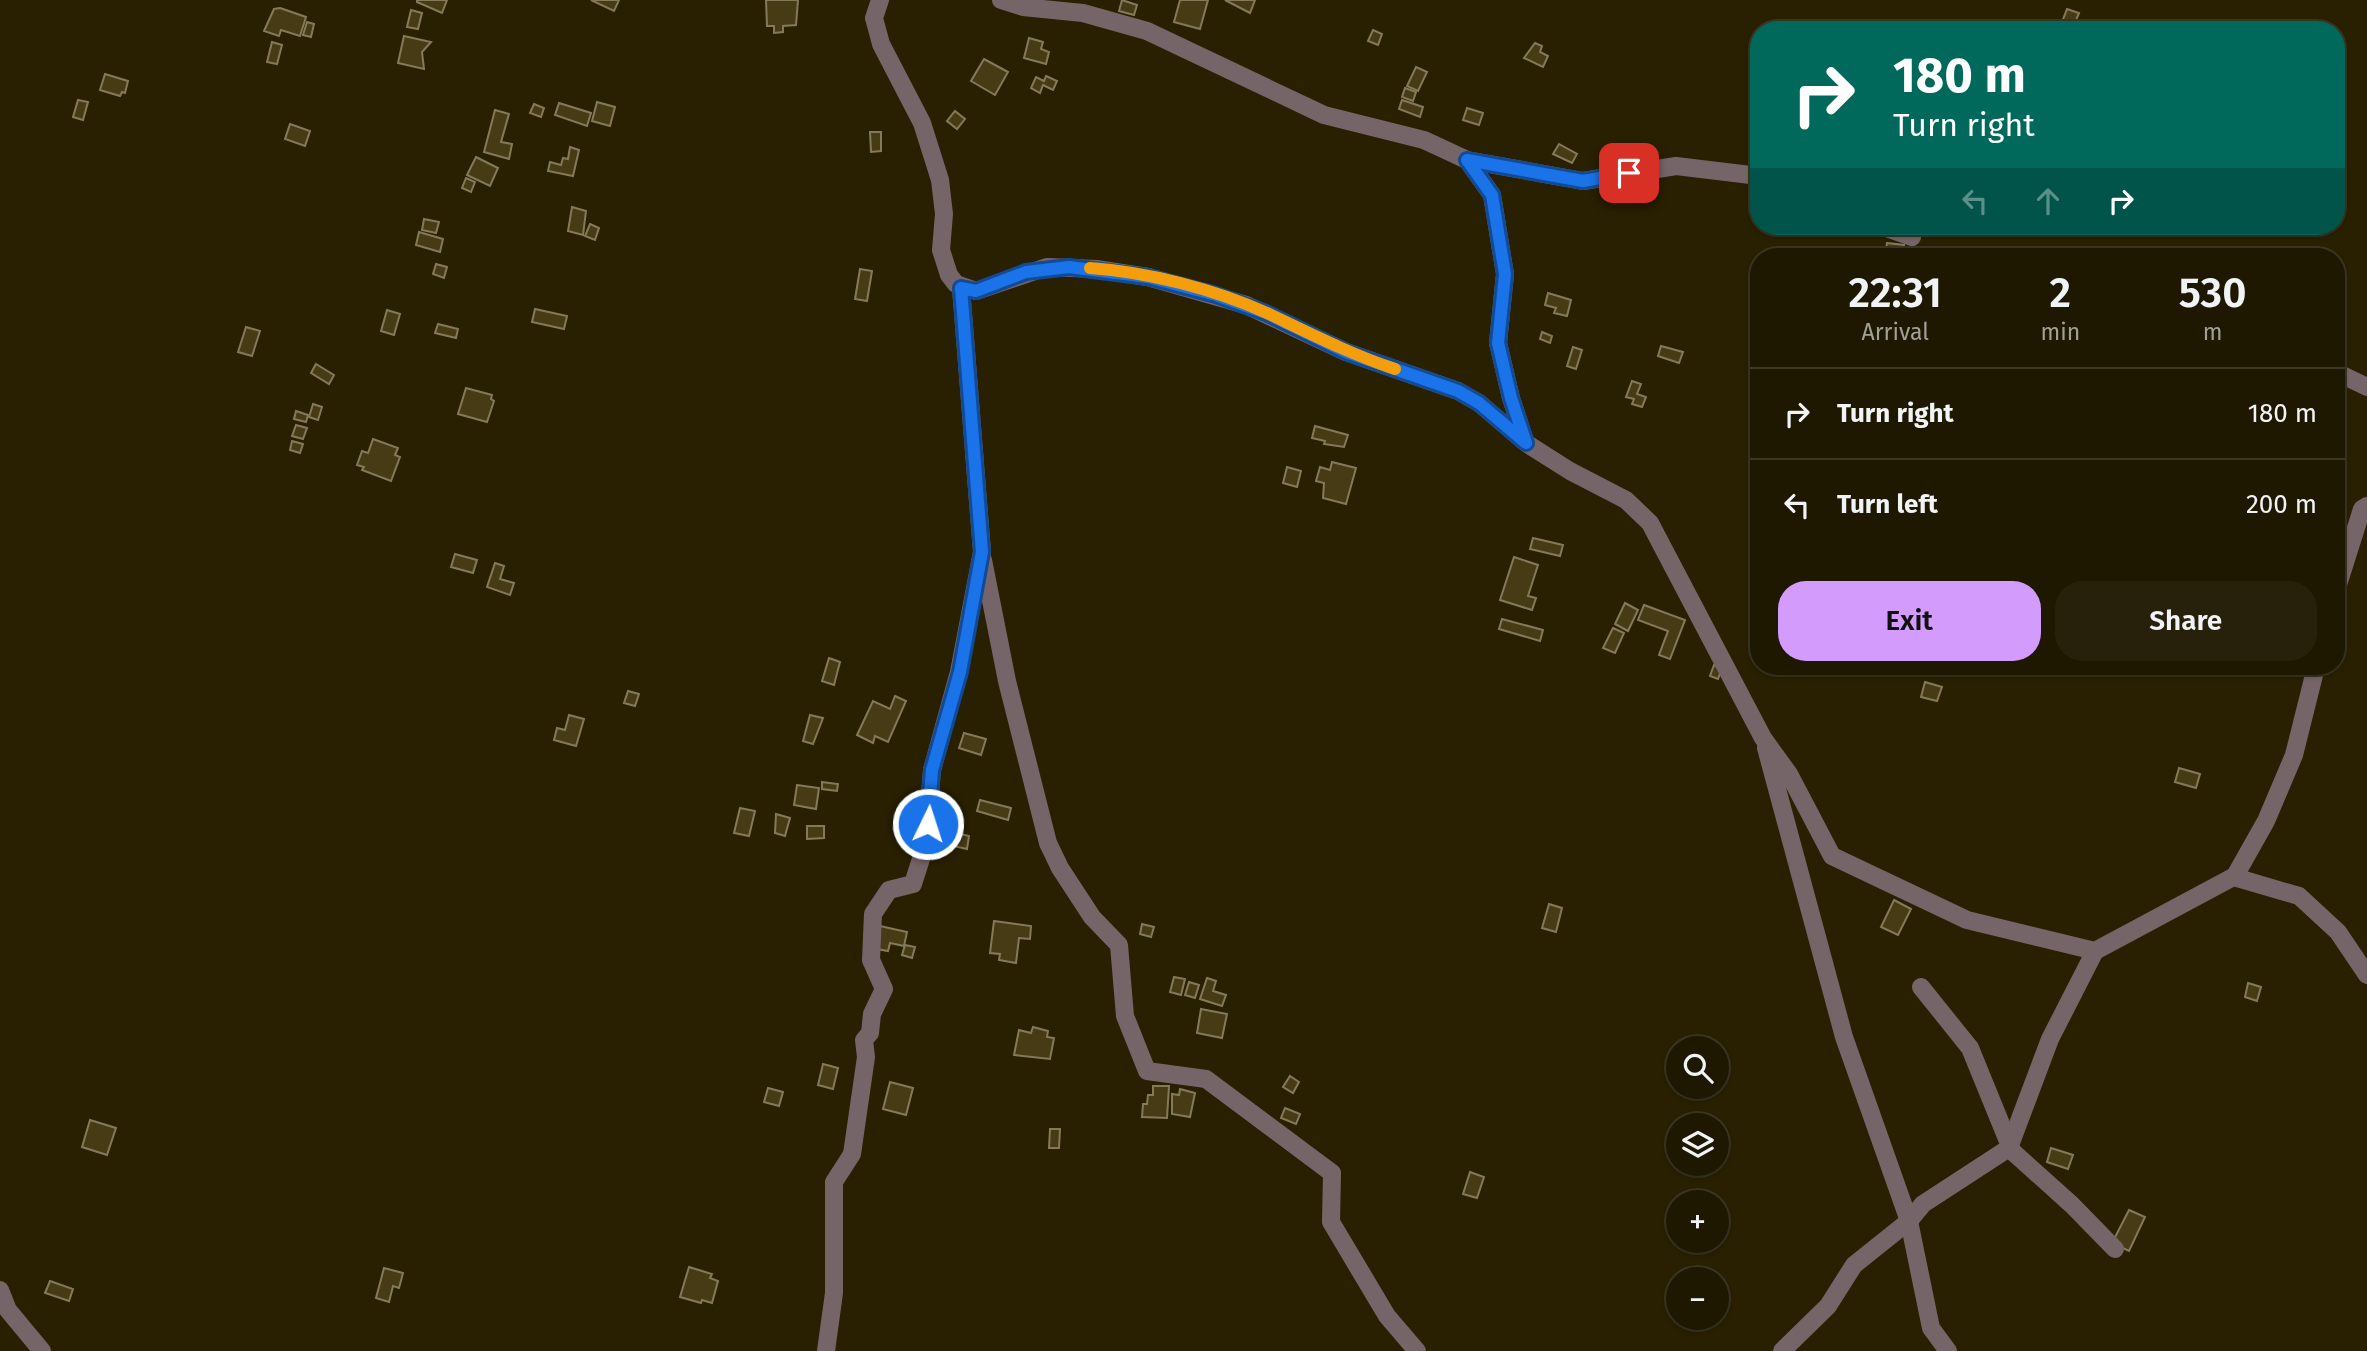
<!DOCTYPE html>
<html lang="en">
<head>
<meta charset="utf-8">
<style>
  :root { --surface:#1f1801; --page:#27210b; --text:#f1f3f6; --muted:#a1a099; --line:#3c3723; --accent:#d39cfc }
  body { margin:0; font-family:"Fira Sans",sans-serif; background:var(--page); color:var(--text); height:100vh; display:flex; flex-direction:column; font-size:26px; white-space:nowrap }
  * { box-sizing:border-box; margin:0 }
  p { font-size:23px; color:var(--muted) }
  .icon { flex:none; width:38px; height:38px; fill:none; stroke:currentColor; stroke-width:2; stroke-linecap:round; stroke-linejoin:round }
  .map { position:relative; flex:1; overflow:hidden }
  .details { position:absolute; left:1750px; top:248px; width:595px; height:427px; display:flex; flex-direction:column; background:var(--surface); border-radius:28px; box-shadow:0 2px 5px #0004,0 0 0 2px var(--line) }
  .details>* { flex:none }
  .top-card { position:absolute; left:1750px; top:21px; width:595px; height:214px; border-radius:28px; box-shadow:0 2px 5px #0004,0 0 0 2px var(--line); background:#00695c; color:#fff; overflow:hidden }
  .tools { position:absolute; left:1666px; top:1036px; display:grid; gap:14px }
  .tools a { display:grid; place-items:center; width:63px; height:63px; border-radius:50%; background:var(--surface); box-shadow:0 2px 5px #0004,0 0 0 2px var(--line); font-size:35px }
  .pin { position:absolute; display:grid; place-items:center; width:60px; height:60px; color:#fff; margin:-30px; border-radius:14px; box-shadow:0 4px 10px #0006 }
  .me { position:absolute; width:77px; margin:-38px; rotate:4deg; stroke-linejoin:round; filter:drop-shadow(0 0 5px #0008) }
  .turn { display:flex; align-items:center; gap:24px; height:147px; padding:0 28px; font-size:32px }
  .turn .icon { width:91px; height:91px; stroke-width:2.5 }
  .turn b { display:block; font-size:49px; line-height:60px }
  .lanes { display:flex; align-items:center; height:66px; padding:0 28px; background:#0003; justify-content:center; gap:35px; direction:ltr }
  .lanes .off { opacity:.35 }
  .eta { display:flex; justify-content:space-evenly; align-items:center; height:119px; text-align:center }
  .eta b { font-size:42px; font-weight:600; line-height:49px }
  .button { display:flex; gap:14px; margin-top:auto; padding:14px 28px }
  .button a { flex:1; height:80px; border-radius:28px; background:var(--accent); color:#111; font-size:28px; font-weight:600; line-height:80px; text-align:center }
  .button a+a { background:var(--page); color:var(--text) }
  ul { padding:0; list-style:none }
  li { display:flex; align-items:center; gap:21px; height:91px; padding:0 28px; border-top:2px solid var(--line) }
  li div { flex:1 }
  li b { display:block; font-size:26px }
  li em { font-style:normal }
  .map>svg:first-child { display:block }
  .building { fill:#473b15; stroke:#847a59; stroke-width:2 }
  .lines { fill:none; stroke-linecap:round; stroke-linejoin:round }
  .minor { stroke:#766568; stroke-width:18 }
  .route-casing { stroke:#114b97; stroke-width:18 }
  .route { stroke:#1a73e8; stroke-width:12 }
  .slow { stroke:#f59e0b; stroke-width:12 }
</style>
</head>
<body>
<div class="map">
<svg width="2367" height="1351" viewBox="0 0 2367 1351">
  <rect width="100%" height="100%" fill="#292001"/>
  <g class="building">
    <polygon points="417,0 447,0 442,13 417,2"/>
    <polygon points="591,0 619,0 614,11"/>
    <polygon points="766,0 798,0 796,25 783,26 783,32 774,33 774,26 767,26"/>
    <polygon points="1122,0 1137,5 1134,15 1119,11"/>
    <polygon points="1180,0 1208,0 1200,29 1174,22"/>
    <polygon points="1225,0 1255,0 1250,13"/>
    <polygon points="280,8 306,17 300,36 281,30 279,36 264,31 274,9"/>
    <polygon points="2067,9 2079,13 2072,30 2059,30"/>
    <polygon points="411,10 422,13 418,29 407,27"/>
    <polygon points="307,22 314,24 311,37 303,35"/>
    <polygon points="1373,30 1382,34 1378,45 1368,41"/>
    <polygon points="404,36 431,42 422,52 424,69 398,63"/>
    <polygon points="1029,38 1043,42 1041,49 1049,52 1046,64 1024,58"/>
    <polygon points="272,42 282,45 277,64 267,62"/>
    <polygon points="1535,43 1542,46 1540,52 1548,56 1543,67 1524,58"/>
    <polygon points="984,59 1008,72 995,95 971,81"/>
    <polygon points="1416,67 1427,72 1418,91 1407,86"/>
    <polygon points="105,74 128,81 125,93 122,92 120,96 100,90"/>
    <polygon points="1046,76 1057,81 1053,90 1043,85 1040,93 1031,88 1036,77 1044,81"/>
    <polygon points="1405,88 1416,92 1413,101 1402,97"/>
    <polygon points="78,100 88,102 83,120 73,117"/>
    <polygon points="1402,100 1423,107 1420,117 1399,109"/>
    <polygon points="597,102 615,107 610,126 592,121"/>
    <polygon points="559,103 591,113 587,126 555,115"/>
    <polygon points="534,104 544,108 541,117 530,113"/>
    <polygon points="1467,108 1483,113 1479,125 1463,120"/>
    <polygon points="495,110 509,114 501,142 512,144 509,159 484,152"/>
    <polygon points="955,111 965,119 957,129 947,121"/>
    <polygon points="290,124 310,131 305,146 285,139"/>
    <polygon points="870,132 881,132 881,151 871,152"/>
    <polygon points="1559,144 1577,154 1572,163 1553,154"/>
    <polygon points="570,147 579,150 573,176 548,171 550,162 561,165 563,158 568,159"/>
    <polygon points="476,157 498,168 490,186 467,175"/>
    <polygon points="466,178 475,182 471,192 462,188"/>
    <polygon points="572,207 586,211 583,235 568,231"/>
    <polygon points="424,219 439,222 436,233 422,230"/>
    <polygon points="590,224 599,228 595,240 585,236"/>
    <polygon points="419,232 443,239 440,252 416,245"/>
    <polygon points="1887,243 1904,245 1903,257 1885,257"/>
    <polygon points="436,264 447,267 444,278 433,274"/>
    <polygon points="860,269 872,271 867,301 855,299"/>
    <polygon points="1548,293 1571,300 1567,316 1554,313 1556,308 1545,305"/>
    <polygon points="535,309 567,316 564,329 532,322"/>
    <polygon points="387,310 400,314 394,335 381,331"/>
    <polygon points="438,324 458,329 456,338 435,333"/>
    <polygon points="246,327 260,331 252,356 238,352"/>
    <polygon points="1542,332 1552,336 1550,343 1540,339"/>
    <polygon points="1661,346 1683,352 1679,363 1658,356"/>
    <polygon points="1573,347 1582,350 1576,369 1567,366"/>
    <polygon points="316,364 334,375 329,384 311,373"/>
    <polygon points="1632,381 1641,384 1637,394 1646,397 1642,407 1632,404 1634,399 1626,397"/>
    <polygon points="466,388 492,395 491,399 494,401 487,422 458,414"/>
    <polygon points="313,404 322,407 318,420 309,417"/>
    <polygon points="296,411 308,415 306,422 294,419"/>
    <polygon points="296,425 307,428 303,439 292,436"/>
    <polygon points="1315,426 1348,435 1344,447 1324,444 1325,441 1312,438"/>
    <polygon points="373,439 398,448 395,455 400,457 391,481 362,470 364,467 357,465 362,451 368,453"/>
    <polygon points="292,441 303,444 300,453 290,450"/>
    <polygon points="1332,462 1356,468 1346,504 1323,498 1324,483 1316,481 1320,467 1330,470"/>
    <polygon points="1287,467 1301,471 1297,487 1283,483"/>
    <polygon points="1533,538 1563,545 1560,556 1530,549"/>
    <polygon points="455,554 477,560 473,573 451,567"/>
    <polygon points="1514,557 1538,565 1528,596 1536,598 1532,610 1500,600"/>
    <polygon points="495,563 504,566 500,579 514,583 510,595 487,587"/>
    <polygon points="1625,603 1638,610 1628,631 1615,624"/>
    <polygon points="1644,605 1685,620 1670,659 1659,655 1668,631 1638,620"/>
    <polygon points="1502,619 1543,630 1540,641 1499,629"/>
    <polygon points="1613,628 1624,633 1615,653 1603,648"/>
    <polygon points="829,658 840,662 834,685 822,681"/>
    <polygon points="1714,665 1722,668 1718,679 1710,676"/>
    <polygon points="1925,682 1942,687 1937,701 1921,697"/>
    <polygon points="628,691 639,694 635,706 624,703"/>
    <polygon points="895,696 906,701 888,742 875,736 873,743 857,735 873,701 890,709"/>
    <polygon points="569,715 584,719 576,746 554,740 557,728 565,730"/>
    <polygon points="810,715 823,718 813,744 803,741"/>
    <polygon points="964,733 986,739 981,755 959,748"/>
    <polygon points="2179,768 2200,774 2196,788 2175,782"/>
    <polygon points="822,782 838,784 837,791 822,789"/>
    <polygon points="797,785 819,788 816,809 794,805"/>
    <polygon points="980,800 1011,808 1008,820 977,811"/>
    <polygon points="740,808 755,811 749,836 734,833"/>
    <polygon points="776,814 790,818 785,836 775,833"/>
    <polygon points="947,818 959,820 956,833 969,836 967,849 941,843"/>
    <polygon points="807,826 824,826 824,838 807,839"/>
    <polygon points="1894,900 1911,909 1898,935 1881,927"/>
    <polygon points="1549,904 1562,908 1556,932 1542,928"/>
    <polygon points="994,921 1031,926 1030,939 1019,938 1016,963 999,960 1000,954 990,953"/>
    <polygon points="1142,924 1154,927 1151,937 1140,934"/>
    <polygon points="880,926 907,932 904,946 890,943 888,951 876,949"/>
    <polygon points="905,945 915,947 912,958 902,955"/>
    <polygon points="1174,977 1185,979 1181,995 1170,992"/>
    <polygon points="1207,978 1216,981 1213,991 1226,995 1222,1006 1200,999"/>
    <polygon points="1189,982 1199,985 1195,998 1185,995"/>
    <polygon points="2248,983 2261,987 2257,1001 2245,997"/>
    <polygon points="1201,1009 1227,1014 1222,1038 1197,1033"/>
    <polygon points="1033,1027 1048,1031 1047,1037 1054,1038 1050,1059 1014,1055 1019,1030 1031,1033"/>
    <polygon points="823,1064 838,1068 833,1089 818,1085"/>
    <polygon points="1290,1076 1299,1082 1293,1093 1283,1087"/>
    <polygon points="890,1082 913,1088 906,1115 883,1109"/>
    <polygon points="1153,1086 1169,1086 1167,1118 1142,1117 1143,1104 1147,1104 1148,1095 1153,1095"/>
    <polygon points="768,1088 783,1092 779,1106 764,1102"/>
    <polygon points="1180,1089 1195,1093 1190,1117 1172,1114 1172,1094 1179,1095"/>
    <polygon points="1285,1108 1300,1114 1296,1124 1281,1118"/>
    <polygon points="90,1120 116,1128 107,1155 82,1147"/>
    <polygon points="1050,1129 1060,1129 1059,1148 1049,1148"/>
    <polygon points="2051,1148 2073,1155 2068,1169 2047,1162"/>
    <polygon points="1470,1172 1484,1177 1477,1198 1463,1194"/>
    <polygon points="2129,1210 2145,1217 2129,1251 2112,1243"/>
    <polygon points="689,1267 712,1274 710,1278 718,1281 712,1303 702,1300 701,1303 680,1297"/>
    <polygon points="384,1268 403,1273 399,1288 393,1286 389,1302 376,1298"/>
    <polygon points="50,1281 73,1289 69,1301 45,1293"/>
  </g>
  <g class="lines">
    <g class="minor">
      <polyline points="880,0 874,18 881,44 922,123 940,180 944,214 941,250 949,275 956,284 976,291 1047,267 1096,269 1148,277 1246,305 1346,352 1458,391 1479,403 1526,443 1570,471 1626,500 1650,523 1763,738 1789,774 1832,856 1967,920 2095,951 2235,876 2266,821 2294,755 2316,667"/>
      <polyline points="1001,0 1023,7 1083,13 1147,31 1324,115 1424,140 1467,160 1492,195 1505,274 1498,343 1511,398 1525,441"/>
      <polyline points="1467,160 1583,181 1676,166 1759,176"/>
      <polyline points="1881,226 1912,237"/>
      <polyline points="2336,372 2367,387"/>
      <polyline points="983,560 1007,681 1048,843 1060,868 1092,917 1119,945 1125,1016 1147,1071 1206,1079 1332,1173 1331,1222 1387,1316 1417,1351"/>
      <polyline points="2336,591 2362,509 2367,506"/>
      <polyline points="1766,748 1844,1037 1909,1221 1931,1328 1948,1351"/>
      <polyline points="2234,877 2299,896 2338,932 2367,975"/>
      <polyline points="1921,987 1970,1048 2012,1151 2072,1205 2115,1249"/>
      <polyline points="0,1290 8,1310 42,1351"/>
      <polyline points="826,1351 834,1293 834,1182 852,1154 866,1057 864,1040 870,1033 872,1014 884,989 871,960 873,914 889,890 913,884 926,843 932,770 959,672 982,552 961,288"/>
      <polyline points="1782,1351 1828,1306 1854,1265 1909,1221 1923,1204 2009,1148 2050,1039 2095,951"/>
    </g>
  </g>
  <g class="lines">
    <defs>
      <polyline id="route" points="928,824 932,770 960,672 982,552 961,288 976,291 1026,272 1069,267 1148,277 1216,295 1266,313 1346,352 1458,391 1479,403 1526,443 1511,398 1498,343 1505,274 1492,195 1467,160 1583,181 1629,173"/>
    </defs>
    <use href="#route" class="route-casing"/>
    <use href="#route" class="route"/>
    <path class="slow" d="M 1090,268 C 1148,272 1214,289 1267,313 C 1309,333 1350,354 1395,369"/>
  </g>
</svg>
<div class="tools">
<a><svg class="icon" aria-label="search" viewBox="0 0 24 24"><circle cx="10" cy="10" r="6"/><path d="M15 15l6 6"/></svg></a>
<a><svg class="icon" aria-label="layers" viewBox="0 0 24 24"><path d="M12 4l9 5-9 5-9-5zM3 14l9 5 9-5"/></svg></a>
<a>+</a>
<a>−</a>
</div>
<div class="pin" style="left:1629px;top:173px;background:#d93025"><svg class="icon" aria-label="arrive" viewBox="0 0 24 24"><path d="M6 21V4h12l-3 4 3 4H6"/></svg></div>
<svg class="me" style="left:928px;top:824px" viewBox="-20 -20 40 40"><circle r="17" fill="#1a73e8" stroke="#fff" stroke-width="3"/><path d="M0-11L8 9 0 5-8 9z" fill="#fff"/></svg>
<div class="top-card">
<div class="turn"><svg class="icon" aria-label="right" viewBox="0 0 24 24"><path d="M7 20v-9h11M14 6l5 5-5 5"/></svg><div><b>180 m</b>Turn right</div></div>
<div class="lanes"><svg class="icon off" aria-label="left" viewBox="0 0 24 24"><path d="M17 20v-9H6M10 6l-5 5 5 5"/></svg><svg class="icon off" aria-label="ahead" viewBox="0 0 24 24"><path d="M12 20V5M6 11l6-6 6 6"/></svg><svg class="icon" aria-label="right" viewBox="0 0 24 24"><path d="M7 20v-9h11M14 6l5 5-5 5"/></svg></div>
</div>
<section class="details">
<div class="eta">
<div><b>22:31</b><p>Arrival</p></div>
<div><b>2</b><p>min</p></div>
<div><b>530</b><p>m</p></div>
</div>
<ul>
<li><svg class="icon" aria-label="right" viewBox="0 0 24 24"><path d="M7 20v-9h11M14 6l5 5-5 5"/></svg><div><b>Turn right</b></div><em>180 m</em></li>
<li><svg class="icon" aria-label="left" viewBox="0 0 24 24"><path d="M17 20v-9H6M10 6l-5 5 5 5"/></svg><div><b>Turn left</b></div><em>200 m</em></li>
</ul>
<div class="button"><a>Exit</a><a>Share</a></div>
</section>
</div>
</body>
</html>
